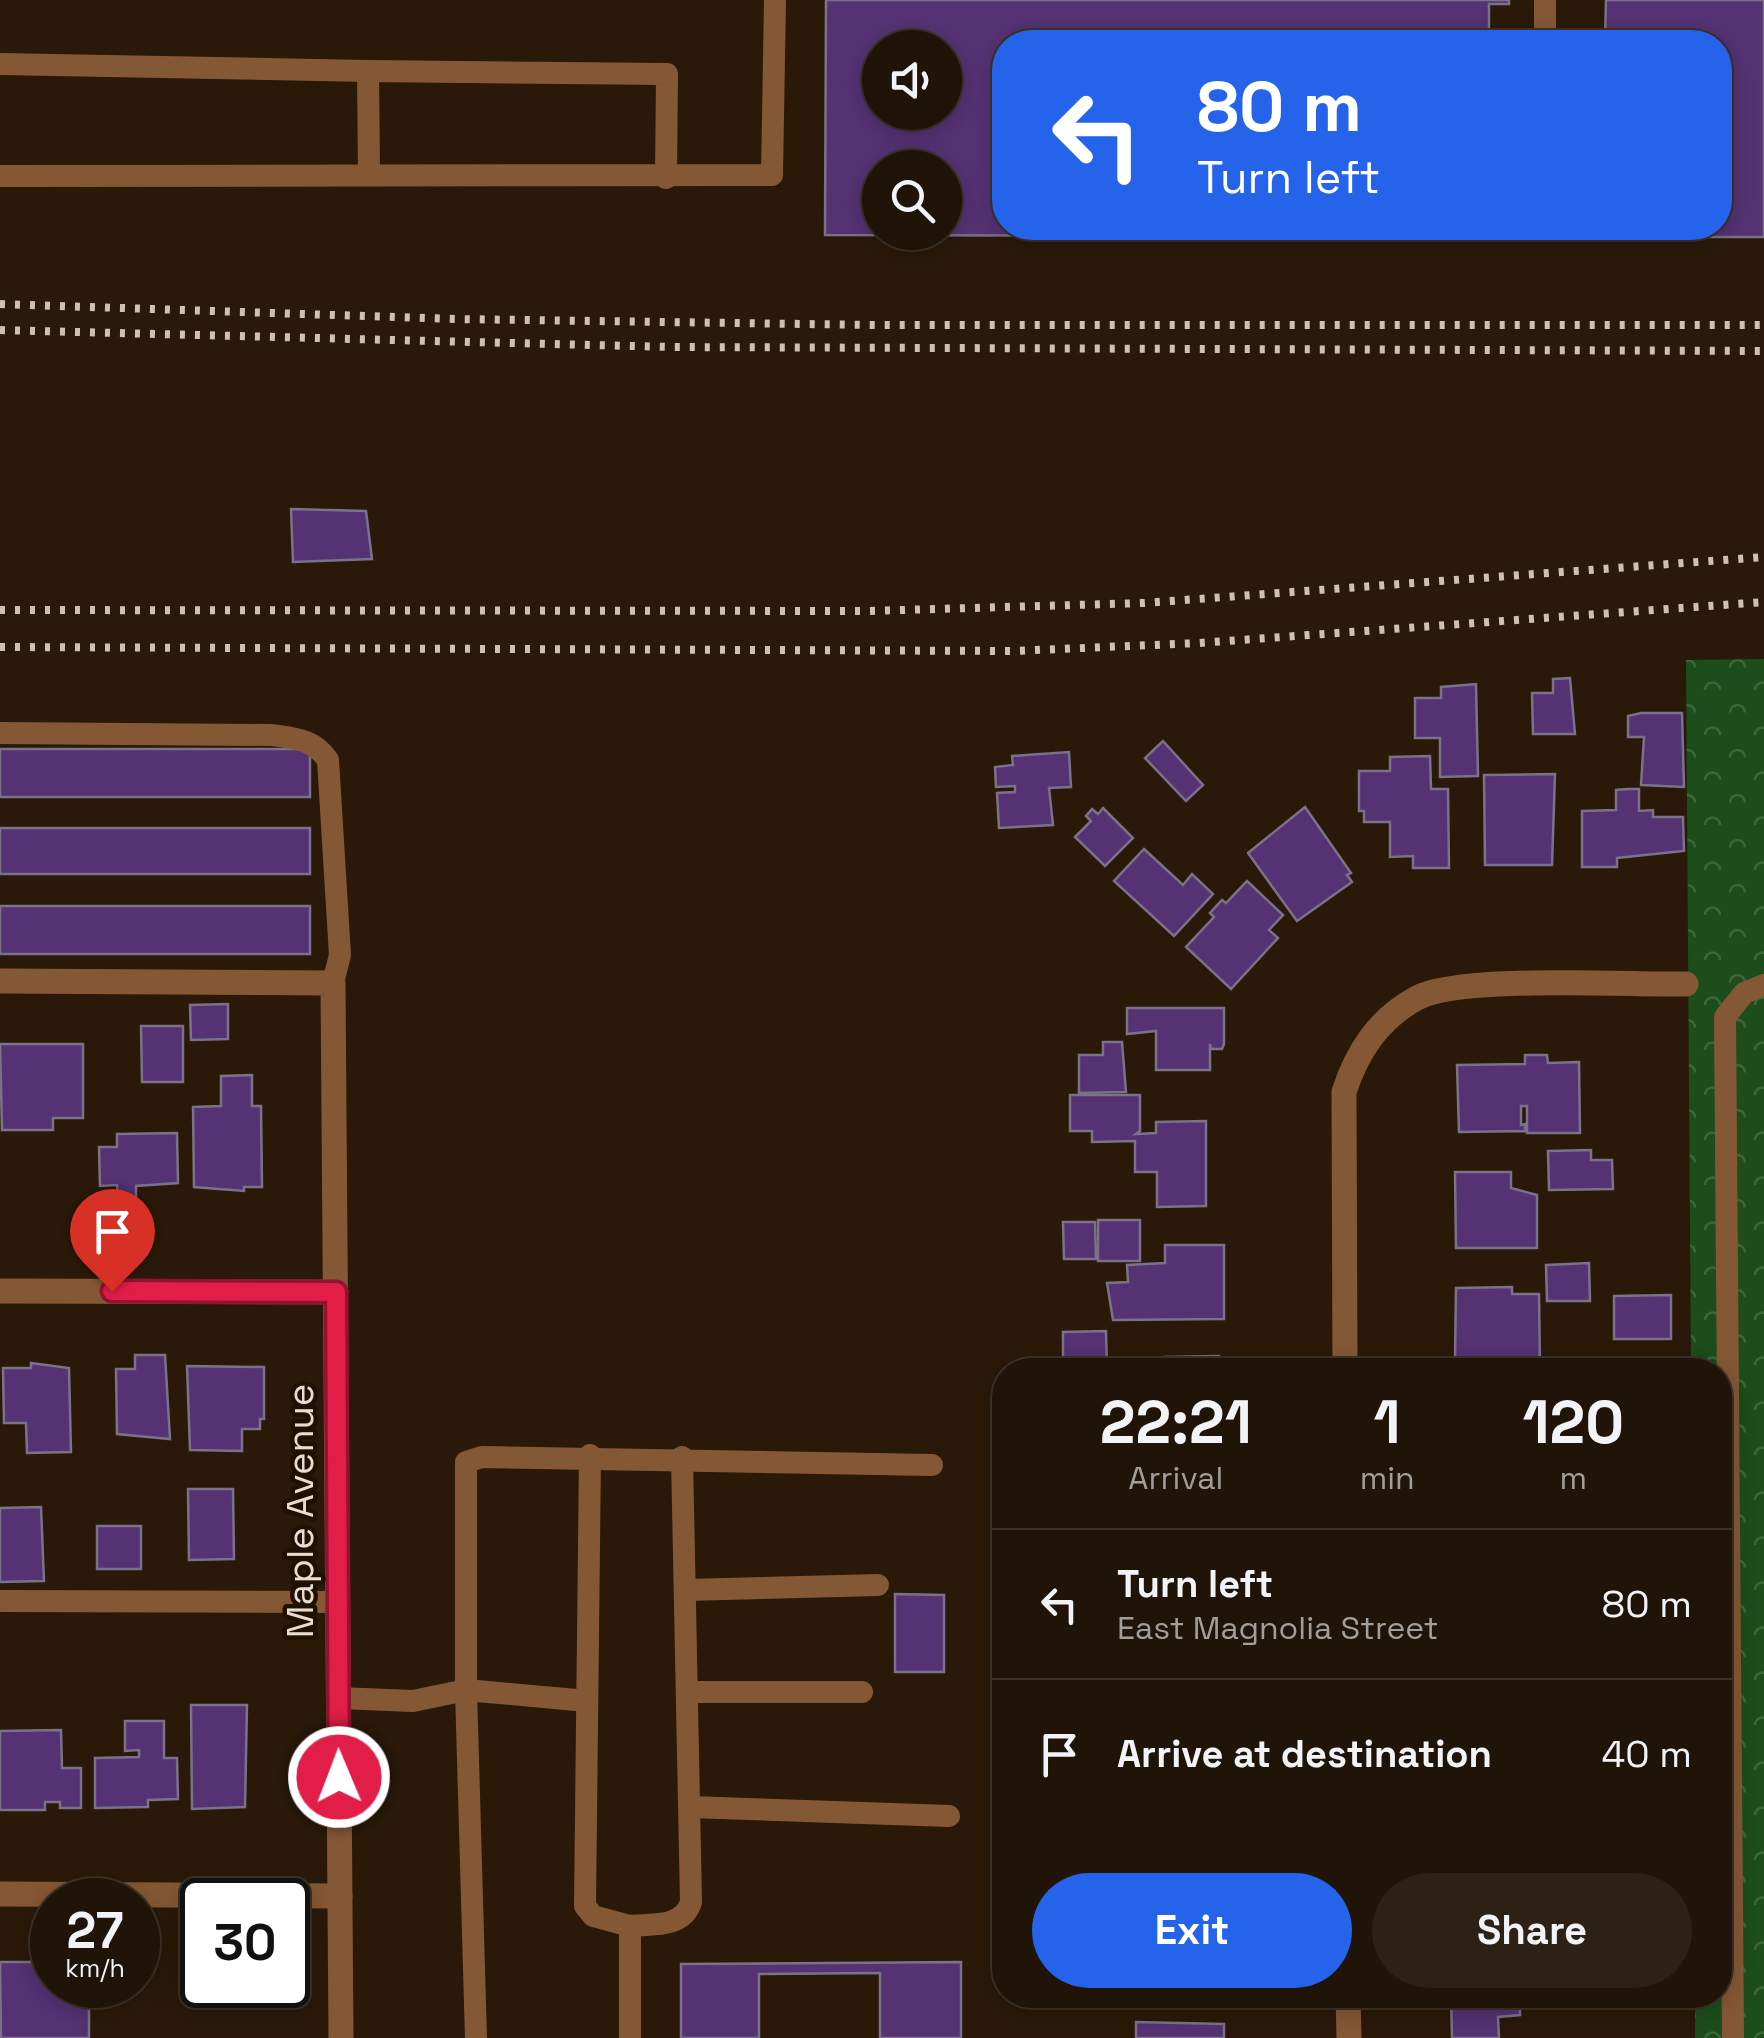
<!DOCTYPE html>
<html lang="en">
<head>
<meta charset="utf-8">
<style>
  :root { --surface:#201307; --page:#2d2015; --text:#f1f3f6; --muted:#a29e9b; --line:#3d3228; --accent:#2563eb }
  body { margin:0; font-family:"Space Grotesk",sans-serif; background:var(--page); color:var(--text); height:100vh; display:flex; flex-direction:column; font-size:38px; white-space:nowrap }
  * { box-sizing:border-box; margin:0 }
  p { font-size:32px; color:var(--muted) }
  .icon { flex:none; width:55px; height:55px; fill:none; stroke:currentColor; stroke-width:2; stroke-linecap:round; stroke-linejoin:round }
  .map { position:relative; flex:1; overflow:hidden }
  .drawer { position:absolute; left:992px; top:1358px; width:740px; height:650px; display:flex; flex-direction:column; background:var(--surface); border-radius:40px; box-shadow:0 5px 25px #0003,0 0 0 2px var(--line) }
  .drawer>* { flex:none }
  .hud { position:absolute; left:992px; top:30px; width:740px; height:210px; border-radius:40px; box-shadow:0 5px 25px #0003,0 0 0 2px var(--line); background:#2563eb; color:#fff; overflow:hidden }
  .buttons { position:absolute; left:862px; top:30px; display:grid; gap:20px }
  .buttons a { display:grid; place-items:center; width:100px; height:100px; border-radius:50%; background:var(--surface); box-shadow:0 5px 25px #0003,0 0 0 2px var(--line); font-size:50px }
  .speed { position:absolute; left:30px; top:1878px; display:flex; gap:20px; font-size:50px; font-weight:700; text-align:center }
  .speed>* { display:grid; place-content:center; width:130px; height:130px; border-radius:50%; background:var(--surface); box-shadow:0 5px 25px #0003,0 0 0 2px var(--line); line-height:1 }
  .speed small { font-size:25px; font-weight:400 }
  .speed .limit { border:5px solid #111; border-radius:15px; background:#fff; color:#111 }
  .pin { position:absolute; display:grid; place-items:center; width:85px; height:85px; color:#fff; margin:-102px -42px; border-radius:50% 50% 50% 0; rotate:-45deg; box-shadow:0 0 10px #0007 }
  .pin .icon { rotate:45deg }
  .me { position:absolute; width:110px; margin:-55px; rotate:359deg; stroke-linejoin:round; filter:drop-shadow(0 0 8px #0008) }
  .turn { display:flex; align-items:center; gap:35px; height:210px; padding:0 40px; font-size:45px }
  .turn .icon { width:130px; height:130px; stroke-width:2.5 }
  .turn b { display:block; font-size:70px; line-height:85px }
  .eta { display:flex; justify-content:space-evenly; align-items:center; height:170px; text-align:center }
  .eta b { font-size:60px; font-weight:700; line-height:70px }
  .button { display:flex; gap:20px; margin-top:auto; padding:20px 40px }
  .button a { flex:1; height:115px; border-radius:60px; background:var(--accent); color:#fff; font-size:40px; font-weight:700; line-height:115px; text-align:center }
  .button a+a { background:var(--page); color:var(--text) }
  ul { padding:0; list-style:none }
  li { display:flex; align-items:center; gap:30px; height:150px; padding:0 40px; border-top:2px solid var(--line) }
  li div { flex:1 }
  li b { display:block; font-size:38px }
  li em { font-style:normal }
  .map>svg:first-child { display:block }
  .park { fill:url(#park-crowns) }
  .building { fill:#543274; stroke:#7b7188; stroke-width:2.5; fill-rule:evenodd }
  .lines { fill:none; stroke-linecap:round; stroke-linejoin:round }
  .lane { stroke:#855835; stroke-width:22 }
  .street { stroke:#855835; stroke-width:25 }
  .rail { stroke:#cdc1b6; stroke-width:8; stroke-dasharray:5 10; stroke-linecap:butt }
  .route-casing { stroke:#92132f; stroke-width:25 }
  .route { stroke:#e11d48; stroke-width:18 }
  .labels { text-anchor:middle; stroke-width:9; stroke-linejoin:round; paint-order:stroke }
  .street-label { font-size:38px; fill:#e8dcd2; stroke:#201002 }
</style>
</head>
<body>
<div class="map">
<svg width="1764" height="2038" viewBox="0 0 1764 2038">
  <defs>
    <pattern id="park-crowns" width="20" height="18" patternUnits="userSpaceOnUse" patternTransform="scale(2.5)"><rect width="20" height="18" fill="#1c4d1a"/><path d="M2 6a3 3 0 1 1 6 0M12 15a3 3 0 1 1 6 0" fill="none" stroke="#3d663a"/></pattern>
  </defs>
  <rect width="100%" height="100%" fill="#2a1909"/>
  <polygon class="park" points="1764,659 1764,2038 1695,2038 1695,1995 1720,1995 1720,1370 1691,1370 1686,660"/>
  <g class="building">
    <path d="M 826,0 L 1509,0 L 1509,4 L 1489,4 L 1489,42 L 1005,42 L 1005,228 L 1488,228 L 1488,237 L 825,235 ZM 880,48 L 945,48 L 945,112 L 880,112 ZM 880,168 L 945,168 L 945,232 L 880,232 Z"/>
    <polygon points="1606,0 1764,0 1764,237 1605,237 1605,228 1720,228 1720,42 1605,42"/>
    <polygon points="291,509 366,511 372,559 293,562"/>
    <polygon points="1570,678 1575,734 1533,734 1532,693 1553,693 1553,679"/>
    <polygon points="1476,684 1478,776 1440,777 1440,738 1415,738 1415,698 1441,698 1441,687"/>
    <polygon points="1641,713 1682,713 1684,787 1641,785 1644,737 1628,737 1628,716"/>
    <polygon points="1163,741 1203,785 1186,801 1145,758"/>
    <rect x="0" y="749" width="310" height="48"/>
    <polygon points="1069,752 1071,787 1049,788 1053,825 999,828 997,793 1015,792 1015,786 996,787 995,767 1013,765 1012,756"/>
    <polygon points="1430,756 1431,789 1448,789 1449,868 1413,868 1413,856 1390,857 1390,822 1364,822 1364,811 1359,811 1359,771 1390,771 1390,757"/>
    <polygon points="1555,774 1552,865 1485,865 1484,775"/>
    <polygon points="1628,789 1639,789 1639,811 1653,810 1653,817 1683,817 1684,851 1617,858 1617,867 1582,867 1582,811 1616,810 1616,790"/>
    <polygon points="1305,807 1351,873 1347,875 1352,882 1297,921 1248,853"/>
    <polygon points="1103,808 1133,838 1105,866 1075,837 1091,821 1086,816 1092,809 1098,814"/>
    <rect x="0" y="828" width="310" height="46"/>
    <polygon points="1144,849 1183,885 1192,874 1213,894 1174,936 1114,881"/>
    <polygon points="1247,881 1283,915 1269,930 1278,938 1231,989 1186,947 1214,917 1210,913 1222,900 1226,903"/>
    <rect x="0" y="906" width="310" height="48"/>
    <polygon points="228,1004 228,1039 191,1040 190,1005"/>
    <polygon points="1127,1008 1224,1008 1224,1044 1222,1049 1211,1049 1210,1044 1210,1070 1156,1070 1156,1031 1127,1034"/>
    <polygon points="141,1026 183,1026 183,1082 142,1082"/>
    <polygon points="1103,1042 1122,1042 1126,1092 1079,1093 1079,1055 1103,1055"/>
    <polygon points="0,1044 83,1044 83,1118 53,1118 53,1130 2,1130"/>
    <polygon points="1525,1055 1547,1055 1548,1063 1579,1062 1580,1133 1527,1133 1527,1106 1521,1106 1521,1125 1525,1124 1525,1131 1459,1132 1457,1065 1525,1064"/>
    <polygon points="252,1075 252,1106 261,1106 262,1187 244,1187 244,1191 194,1187 193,1107 221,1106 221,1076"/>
    <polygon points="1070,1095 1140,1095 1140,1131 1136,1134 1156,1133 1156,1122 1206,1121 1206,1206 1157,1207 1157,1172 1135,1172 1135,1141 1092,1142 1092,1131 1070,1131"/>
    <polygon points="177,1133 178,1183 136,1186 136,1198 118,1198 117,1185 100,1186 99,1147 117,1147 117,1134"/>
    <polygon points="1591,1150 1591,1160 1612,1160 1613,1189 1549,1190 1548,1151"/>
    <polygon points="1455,1172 1511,1172 1511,1188 1537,1195 1537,1248 1456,1248"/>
    <rect x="1098" y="1220" width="42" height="41"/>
    <polygon points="1063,1222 1095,1222 1096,1259 1064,1259"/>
    <polygon points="1165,1245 1224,1245 1224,1319 1113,1320 1107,1283 1128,1282 1127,1265 1165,1263"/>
    <polygon points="1589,1263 1590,1301 1547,1301 1546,1265"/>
    <polygon points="1512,1287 1512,1294 1539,1294 1540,1368 1507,1369 1507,1358 1455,1359 1456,1288"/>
    <polygon points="1671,1295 1671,1339 1614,1339 1614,1296"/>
    <polygon points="1106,1331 1107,1370 1063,1370 1063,1332"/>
    <polygon points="135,1355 165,1355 170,1439 117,1434 116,1369 135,1369"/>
    <polygon points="1219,1356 1220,1370 1164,1370 1164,1357"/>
    <polygon points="31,1363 69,1368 71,1452 27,1453 26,1423 4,1423 3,1368 31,1368"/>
    <polygon points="187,1366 264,1367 264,1419 260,1419 260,1429 242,1429 242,1451 190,1450"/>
    <polygon points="188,1489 233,1489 234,1559 189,1560"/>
    <polygon points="41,1507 44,1581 0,1582 0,1508"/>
    <rect x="97" y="1526" width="44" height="43"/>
    <polygon points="895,1594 944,1595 944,1672 895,1672"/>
    <rect x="994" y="1600" width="11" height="53"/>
    <polygon points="191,1705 247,1705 245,1807 192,1809"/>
    <polygon points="125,1721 164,1721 164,1758 177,1758 178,1799 148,1800 148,1807 95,1808 95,1758 139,1757 139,1750 125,1751"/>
    <polygon points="61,1730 62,1768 81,1768 81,1808 60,1808 60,1802 45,1802 45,1810 0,1810 0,1731"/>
    <polygon points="0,1962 52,1962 52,1985 76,1985 76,2005 89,2005 89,2038 1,2038"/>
    <polygon points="961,1962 961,2038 880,2038 880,1973 759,1974 759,2038 681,2038 681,1964"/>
    <rect x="1118" y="1995" width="80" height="3"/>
    <polygon points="1451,1995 1520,1995 1520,2015 1498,2017 1499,2038 1452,2038"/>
    <polygon points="1136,2022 1224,2024 1224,2038 1136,2038"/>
  </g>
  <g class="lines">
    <g class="lane">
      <polyline points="1545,0 1545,42"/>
      <polyline points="0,64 368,71"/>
      <polyline points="369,174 368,71 667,74 666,178"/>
      <polyline points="0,176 772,175 775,0"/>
      <path d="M 0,733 L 272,735 C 297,739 313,739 328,760 L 340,955 L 333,983"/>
      <polyline points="590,1455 585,1906 593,1916 630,1926"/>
      <polyline points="685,1590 878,1585"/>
      <polyline points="0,1601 338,1602"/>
      <polyline points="687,1692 862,1692"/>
      <polyline points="339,1698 413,1701 466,1690 466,1462 482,1457 932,1465"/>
      <polyline points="690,1807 949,1816"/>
      <polyline points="476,2038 466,1690 587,1701"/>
      <path d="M 630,2038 L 630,1926 C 653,1924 683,1928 691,1902 L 682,1457"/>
      <polyline points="1733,2038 1725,1017 1744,993 1764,985"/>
    </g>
    <g class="street">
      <polyline points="0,981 333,983 341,2038"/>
      <polyline points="0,1291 336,1292"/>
      <path d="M 1345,1370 L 1344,1092 C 1357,1052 1378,1019 1417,998 C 1459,975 1630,985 1686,984"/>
      <polyline points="0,1894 340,1896"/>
      <polyline points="1348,1995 1349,2038"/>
    </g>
    <g class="rail">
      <polyline points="0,304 455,319 876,325 1764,325"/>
      <polyline points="0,330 670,347 1764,351"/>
      <polyline points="0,610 867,611 1144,603 1764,557"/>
      <polyline points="0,647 1013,651 1199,643 1764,602"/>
    </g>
  </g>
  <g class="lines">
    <defs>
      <polyline id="route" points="112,1291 336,1292 339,1777"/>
    </defs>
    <use href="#route" class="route-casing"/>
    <use href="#route" class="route"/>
  </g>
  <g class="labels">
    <g class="street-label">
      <text transform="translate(300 1511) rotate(-90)" y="13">Maple Avenue</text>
    </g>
  </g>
</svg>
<div class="buttons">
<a><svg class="icon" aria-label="sound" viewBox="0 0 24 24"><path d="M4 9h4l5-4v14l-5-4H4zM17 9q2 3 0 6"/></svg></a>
<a><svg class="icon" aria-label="search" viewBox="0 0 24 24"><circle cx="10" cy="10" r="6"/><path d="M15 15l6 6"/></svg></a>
</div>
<div class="speed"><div>27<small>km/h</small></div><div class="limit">30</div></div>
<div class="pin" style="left:112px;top:1291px;background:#d93025"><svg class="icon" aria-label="arrive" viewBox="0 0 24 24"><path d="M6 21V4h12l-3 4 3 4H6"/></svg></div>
<svg class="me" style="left:339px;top:1777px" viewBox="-20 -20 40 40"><circle r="17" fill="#e11d48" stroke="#fff" stroke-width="3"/><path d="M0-11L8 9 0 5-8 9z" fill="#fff"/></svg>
<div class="hud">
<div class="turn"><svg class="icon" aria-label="left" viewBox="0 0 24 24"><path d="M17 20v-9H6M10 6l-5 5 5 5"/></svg><div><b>80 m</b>Turn left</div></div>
</div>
<section class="drawer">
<div class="eta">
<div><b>22:21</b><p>Arrival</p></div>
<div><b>1</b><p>min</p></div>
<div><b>120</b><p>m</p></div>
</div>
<ul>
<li><svg class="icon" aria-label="left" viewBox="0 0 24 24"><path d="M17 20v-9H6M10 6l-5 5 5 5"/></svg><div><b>Turn left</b><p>East Magnolia Street</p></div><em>80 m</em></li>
<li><svg class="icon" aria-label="arrive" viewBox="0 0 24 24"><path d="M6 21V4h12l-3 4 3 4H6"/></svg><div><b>Arrive at destination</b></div><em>40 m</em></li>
</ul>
<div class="button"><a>Exit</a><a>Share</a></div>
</section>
</div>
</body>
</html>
